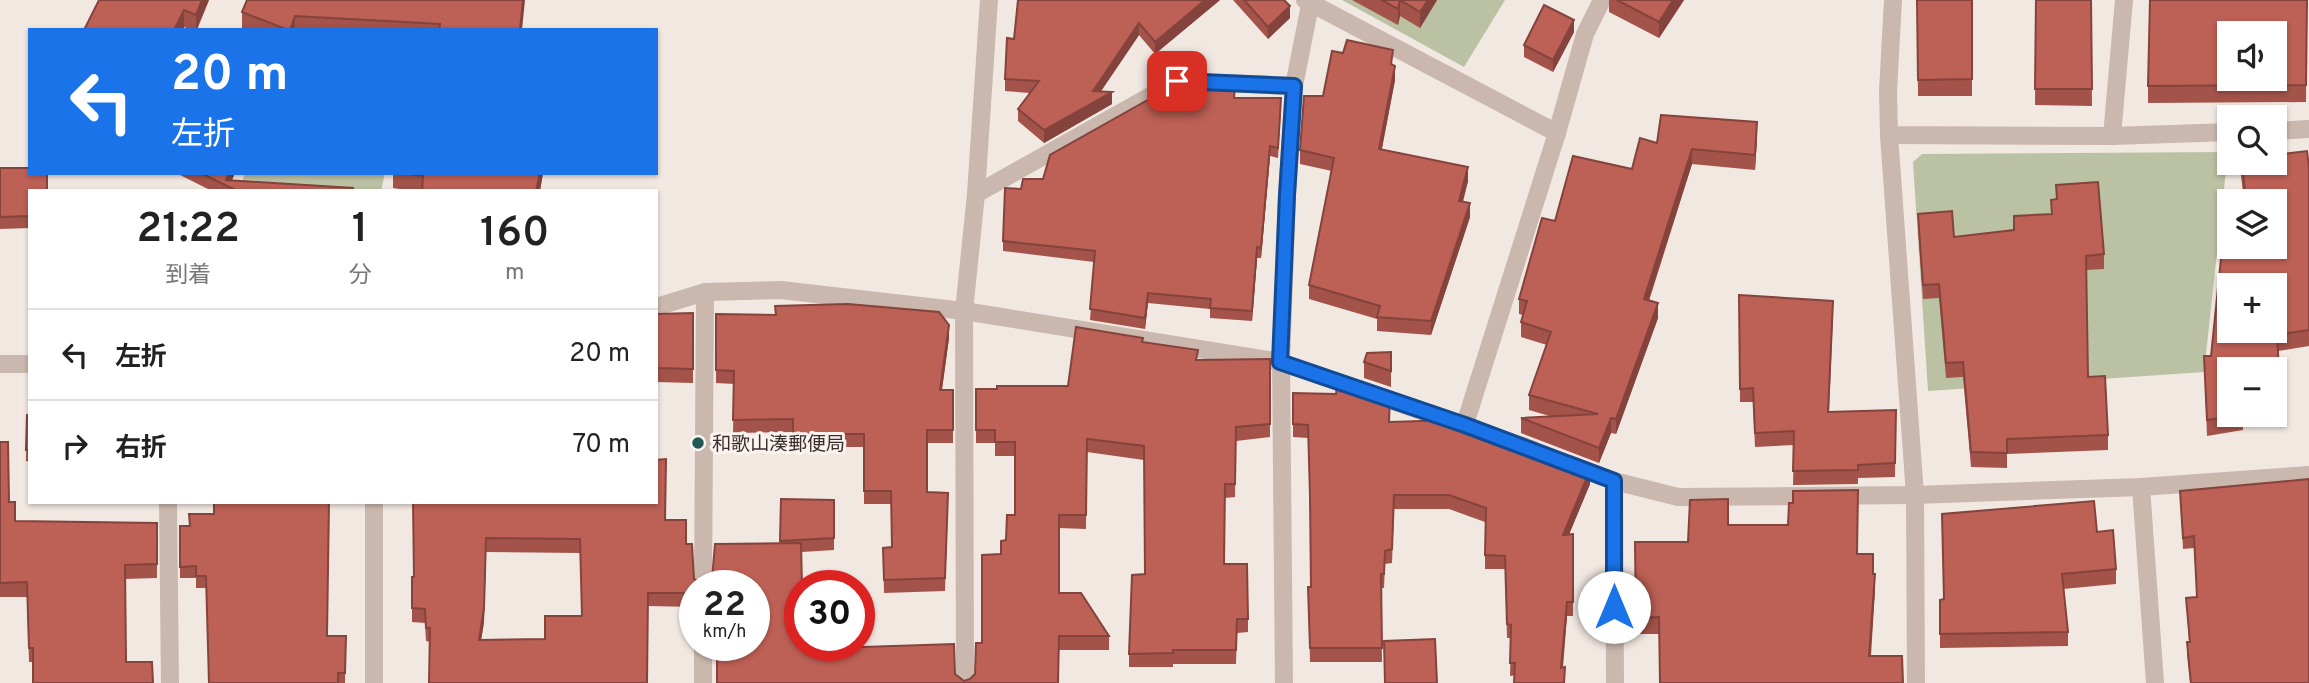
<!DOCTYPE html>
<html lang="ja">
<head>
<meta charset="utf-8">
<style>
  :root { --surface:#fff; --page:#f6f6f6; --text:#222; --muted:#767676; --line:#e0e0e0 }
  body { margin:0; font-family:Overpass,"Noto Sans JP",sans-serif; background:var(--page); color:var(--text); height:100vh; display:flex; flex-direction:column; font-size:26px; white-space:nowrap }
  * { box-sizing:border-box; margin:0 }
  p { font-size:23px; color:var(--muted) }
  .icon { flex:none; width:38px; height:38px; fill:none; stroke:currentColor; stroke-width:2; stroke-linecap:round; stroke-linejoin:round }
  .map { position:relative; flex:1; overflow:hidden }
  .drawer { position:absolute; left:28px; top:189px; width:630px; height:315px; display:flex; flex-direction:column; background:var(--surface); border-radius:0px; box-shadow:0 2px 5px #0004 }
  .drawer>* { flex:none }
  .guide { position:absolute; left:28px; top:28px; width:630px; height:147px; border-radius:0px; box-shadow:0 2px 5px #0004; background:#1a73e8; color:#fff; overflow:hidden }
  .controls { position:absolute; left:2217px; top:21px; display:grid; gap:14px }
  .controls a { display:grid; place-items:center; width:70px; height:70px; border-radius:0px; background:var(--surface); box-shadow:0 2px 5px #0004; font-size:35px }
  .speed { position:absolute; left:679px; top:570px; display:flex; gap:14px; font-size:35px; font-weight:700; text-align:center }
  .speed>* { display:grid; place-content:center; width:91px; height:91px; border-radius:50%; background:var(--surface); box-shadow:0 2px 5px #0004; line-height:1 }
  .speed small { font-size:18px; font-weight:400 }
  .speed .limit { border:10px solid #d22; background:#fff; color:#111 }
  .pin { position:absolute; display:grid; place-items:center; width:60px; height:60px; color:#fff; margin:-30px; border-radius:14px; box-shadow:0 4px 10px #0006 }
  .me { position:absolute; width:77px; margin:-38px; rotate:0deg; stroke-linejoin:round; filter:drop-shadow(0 0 5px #0008) }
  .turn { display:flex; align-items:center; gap:24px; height:147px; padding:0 28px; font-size:32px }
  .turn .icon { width:91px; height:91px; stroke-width:2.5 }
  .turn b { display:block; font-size:49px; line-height:60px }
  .eta { display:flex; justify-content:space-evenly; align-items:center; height:119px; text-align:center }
  .eta b { font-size:42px; font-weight:600; line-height:49px }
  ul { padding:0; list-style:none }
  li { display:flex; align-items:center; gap:21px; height:91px; padding:0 28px; border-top:2px solid var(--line) }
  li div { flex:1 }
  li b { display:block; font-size:26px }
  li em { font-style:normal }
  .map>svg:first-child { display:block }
  .green { fill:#bbc1a3 }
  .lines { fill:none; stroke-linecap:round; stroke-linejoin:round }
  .minor { stroke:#cab7ae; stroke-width:18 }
  .wall { fill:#a35349; fill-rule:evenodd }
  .shaded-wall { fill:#84433c }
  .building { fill:#bd6055; stroke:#84433c; stroke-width:2; fill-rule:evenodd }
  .route-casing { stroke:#114b97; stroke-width:18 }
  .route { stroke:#1a73e8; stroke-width:12 }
  .poi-dot { fill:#245854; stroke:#faf3ef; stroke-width:2.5 }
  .labels { text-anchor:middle; stroke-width:6; stroke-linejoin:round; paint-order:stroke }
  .poi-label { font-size:19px; fill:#392e2c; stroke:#faf3ef; text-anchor:start }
</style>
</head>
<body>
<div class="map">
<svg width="2309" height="683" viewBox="0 0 2309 683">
  <rect width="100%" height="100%" fill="#f2e8e2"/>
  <g class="green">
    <polygon points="1342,0 1505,0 1464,67"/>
    <polygon points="2228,152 2204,372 1928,391 1913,162 1922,154"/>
    <polygon points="245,173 385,173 381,191 239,190"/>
  </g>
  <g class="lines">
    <g class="minor">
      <polyline points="1305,0 1557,133"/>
      <polyline points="1893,0 1888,91 1889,135 2112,136 2230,132"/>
      <polyline points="2275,131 2309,129"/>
      <polyline points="1889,135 1915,495 1916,683"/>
      <polyline points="2112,136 2124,0"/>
      <polyline points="976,194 1177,81 1294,86 1311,0"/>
      <polyline points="656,307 705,292 781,290 964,311 1281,362 1533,450"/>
      <polyline points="0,364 30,364"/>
      <polyline points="1465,424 1557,133 1585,34 1602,0"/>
      <polyline points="1569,464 1614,481 1678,497 1915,495 2141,487 2309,475"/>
      <polyline points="1614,481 1615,683"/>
      <polyline points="2141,487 2155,683"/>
      <polyline points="168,502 170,683"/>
      <polyline points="703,586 705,292"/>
      <polyline points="374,683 374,502"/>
      <polyline points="703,683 703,646"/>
      <polyline points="965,683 964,311 976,194 989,0"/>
      <polyline points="1284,683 1281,362 1287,195 1294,86"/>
    </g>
  </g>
  <g class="wall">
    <polygon points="209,0 197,30 191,30 184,27 182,30 84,30"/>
    <polygon points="247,0 522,30 246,30 242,28 242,12"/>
    <polygon points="1220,0 1155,54 1139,35 1101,91 1112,104 1044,143 1018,121 1018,109 1030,93 1005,91 1005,79 1014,39"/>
    <polygon points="1233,0 1284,0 1290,18 1268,39"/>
    <polygon points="1352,0 1437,0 1420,28 1400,16 1398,25"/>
    <polygon points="1609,0 1684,0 1659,38 1609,12"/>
    <polygon points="1917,0 1972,0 1972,96 1918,96"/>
    <polygon points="2036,0 2091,0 2092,106 2035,105"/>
    <polygon points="2307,0 2306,102 2148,103 2148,86"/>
    <polygon points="1574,32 1553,72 1524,57 1524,45"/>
    <polygon points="1393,65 1395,80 1382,149 1468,181 1463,202 1470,217 1431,335 1377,331 1377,319 1309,299 1309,285 1332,171 1300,164 1300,150 1323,96"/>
    <polygon points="1200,97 1235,98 1281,109 1278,158 1270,156 1261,258 1257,258 1252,321 1210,318 1210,309 1148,303 1145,329 1090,320 1094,262 1003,251 1003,241 1021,189 1043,179 1200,101"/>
    <polygon points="1757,137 1755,170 1692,164 1649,301 1658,318 1616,434 1611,433 1599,463 1521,433 1521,418 1553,417 1529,410 1529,395 1547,345 1521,337 1521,322 1523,315 1519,314 1519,299 1555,221 1632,169 1657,143"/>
    <polygon points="2241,163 2309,167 2309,346 2278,351 2279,386 2275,386 2275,369 2230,369 2230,415 2243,415 2243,430 2207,436 2204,356 2211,356 2275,247 2275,201 2244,201 2241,176"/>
    <polygon points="0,168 30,191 30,228 0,229"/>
    <polygon points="176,173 235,173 232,180 353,191 212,191"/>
    <polygon points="393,173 543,173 540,191 413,191 393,188"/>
    <polygon points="2056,185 2104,254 2104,269 2086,270 2088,377 2108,435 2108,450 2007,454 2007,468 1971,467 1963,377 1946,378 1939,298 1923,299 1918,229 1918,214 1954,237 2014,230 2051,214 2051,200 2056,200"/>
    <polygon points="1739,295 1833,315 1829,412 1896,410 1895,477 1858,478 1858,484 1793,485 1794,445 1755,447 1753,402 1740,402"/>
    <polygon points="693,313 693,383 656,382 656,314"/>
    <polygon points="716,314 949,338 942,390 953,390 953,443 927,443 927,492 948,506 945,591 884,593 883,548 892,547 891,504 864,504 864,447 793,447 793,432 733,433 734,384 716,383"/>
    <path d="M 1143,342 L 1198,360 L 1270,424 L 1270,437 L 1236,441 L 1235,497 L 1225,498 L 1224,564 L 1248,619 L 1248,632 L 1237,633 L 1236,664 L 1173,664 L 1173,667 L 1129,667 L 1129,654 L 1145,574 L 1144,460 L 1087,452 L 1086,529 L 1059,528 L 1059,593 L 1109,636 L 1109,650 L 1059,650 L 1058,683 L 717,683 L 754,586 L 695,586 L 695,607 L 648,606 L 647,683 L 426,641 L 425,623 L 412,622 L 412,577 L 414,577 L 413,502 L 665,520 L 686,544 L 694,579 L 704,584 L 780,543 L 781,499 L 834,500 L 834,550 L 802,552 L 800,646 L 832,648 L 955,674 L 964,681 L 970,679 L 975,674 L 1001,554 L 1015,515 L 1015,456 L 995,456 L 995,443 L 976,443 L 976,389 L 1068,386 ZM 486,552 L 580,553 L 582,616 L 545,639 L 481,640 L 484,622 Z"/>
    <polygon points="1391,352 1391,387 1364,378 1364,362"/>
    <polygon points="1293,393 1390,422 1454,427 1590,484 1569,534 1573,534 1573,616 1567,616 1563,668 1510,676 1511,638 1507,638 1505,569 1485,569 1485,522 1449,509 1394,509 1392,563 1385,564 1384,588 1381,588 1382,662 1310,662 1308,587 1311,587 1310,510 1308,438 1293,437"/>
    <polygon points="27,415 30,415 30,462 26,461"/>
    <polygon points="0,442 9,502 15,521 157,523 157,578 125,579 33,662 29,662 27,597 0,597"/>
    <polygon points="2180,491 2309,683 2190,683 2187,654 2187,642 2189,642 2186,598 2197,598 2194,548 2183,549"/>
    <polygon points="214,502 346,502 346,503 329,503 327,636 346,636 345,683 209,683 206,588 196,588 196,578 180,578 180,526 189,526 189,514 214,514"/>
    <polygon points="1728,525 1857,554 1873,574 1875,590 1871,656 1903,683 1659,634 1636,634 1635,542 1688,542"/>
    <polygon points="2097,532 2116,569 2116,584 2063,589 2068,632 2068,646 1940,648 1940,600"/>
  </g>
  <g class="shaded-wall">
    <polygon points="202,0 209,0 196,30 196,15"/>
    <polygon points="523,0 525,0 522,30 520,30"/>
    <polygon points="1205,0 1220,0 1155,54 1155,42"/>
    <polygon points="1400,0 1400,16 1398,25 1398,9"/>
    <polygon points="1428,0 1437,0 1420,28 1420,12"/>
    <polygon points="1673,0 1684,0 1659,38 1659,22"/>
    <polygon points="1290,6 1290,18 1268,39 1268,27"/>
    <polygon points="184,10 184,27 182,30 174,30"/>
    <polygon points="295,16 295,30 290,30"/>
    <polygon points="1574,20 1574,32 1553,72 1553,60"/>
    <polygon points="1139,23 1139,35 1093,103 1093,91"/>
    <polygon points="1395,66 1395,80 1379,162 1379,149"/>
    <polygon points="1112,92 1112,104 1044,143 1044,130"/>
    <polygon points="1757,122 1757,137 1755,170 1755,155"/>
    <polygon points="1270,146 1270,156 1261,258 1261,248"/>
    <polygon points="1692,149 1692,164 1644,314 1644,299"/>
    <polygon points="1468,167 1468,181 1459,214 1459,201"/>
    <polygon points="229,173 235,173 229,187 226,180"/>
    <polygon points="540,173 543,173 540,191 536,191"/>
    <polygon points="1470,203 1470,217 1431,335 1431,321"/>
    <polygon points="1257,247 1257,258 1252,321 1252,311"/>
    <polygon points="1148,293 1148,303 1145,329 1145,318"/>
    <polygon points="1658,303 1658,318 1616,434 1616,419"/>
    <polygon points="949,325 949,338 940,403 940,390"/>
    <polygon points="1611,418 1611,433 1599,463 1599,448"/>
    <polygon points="1590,470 1590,484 1563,549 1563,535"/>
    <polygon points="486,552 484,622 479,653 479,640"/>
    <polygon points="1875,574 1875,590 1869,673 1869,656"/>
    <polygon points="1567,602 1567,616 1561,681 1561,668"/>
  </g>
  <g class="building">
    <polygon points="99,0 202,0 196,15 184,10 174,30 84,30"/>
    <polygon points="247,0 523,0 520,30 439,30 440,24 295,16 290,30 288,30 242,12"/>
    <polygon points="1018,0 1205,0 1155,42 1139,23 1093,91 1112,92 1044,130 1018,109 1039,81 1005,79 1007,38 1014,39"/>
    <polygon points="1244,0 1284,0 1290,6 1268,27"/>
    <polygon points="1382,0 1428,0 1420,12 1400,0 1398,9"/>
    <polygon points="1617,0 1673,0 1659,22"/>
    <polygon points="1917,0 1972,0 1972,79 1918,80"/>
    <polygon points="2036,0 2091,0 2092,89 2035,89"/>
    <path d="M 2150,0 L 2307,0 L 2306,85 L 2148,86 ZM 2230,33 L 2275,33 L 2275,79 L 2230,79 Z"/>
    <polygon points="1544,5 1574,20 1553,60 1524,45"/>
    <polygon points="1347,40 1393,50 1391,64 1395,66 1379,149 1468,167 1459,201 1470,203 1431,321 1377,317 1380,306 1309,285 1334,158 1300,150 1304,96 1323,96 1332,51 1343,53"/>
    <polygon points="1207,83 1235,84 1234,98 1281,98 1278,148 1270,146 1261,248 1257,247 1252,311 1210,308 1211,299 1148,293 1145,318 1090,309 1095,251 1003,241 1005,188 1021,189 1023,179 1043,179 1050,155 1153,97 1204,101 1200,97 1204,97"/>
    <polygon points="1661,115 1757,122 1755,155 1692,149 1644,299 1658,303 1616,419 1611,418 1599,448 1521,418 1598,414 1529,395 1551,332 1521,322 1527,301 1519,299 1542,218 1555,221 1573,156 1632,169 1640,138 1657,143"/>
    <path d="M 2307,151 L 2309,167 L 2309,330 L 2277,335 L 2279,370 L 2230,369 L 2230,415 L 2239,415 L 2207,420 L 2204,356 L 2211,356 L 2222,249 L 2233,247 L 2275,247 L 2275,201 L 2246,201 L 2242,163 L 2275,163 L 2275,155 ZM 2230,285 L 2275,285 L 2275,331 L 2230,331 Z"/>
    <polygon points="0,168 30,168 30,173 47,173 47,191 30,191 30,216 0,217"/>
    <polygon points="201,173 229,173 226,180 353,188 353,191 237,191"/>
    <polygon points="403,173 540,173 536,191 422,191 423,176"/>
    <polygon points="2098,182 2104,254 2086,256 2088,377 2105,376 2108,435 2007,439 2007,453 1971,452 1963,362 1946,363 1939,284 1923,285 1918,214 1952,211 1954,237 2014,230 2014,216 2052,214 2051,200 2057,199 2056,185"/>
    <polygon points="1739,295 1833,301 1828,412 1896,410 1895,463 1858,465 1858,470 1793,471 1794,431 1755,433 1753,388 1740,389"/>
    <polygon points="848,304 939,312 949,325 940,390 953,390 953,430 927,430 927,492 948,493 945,578 884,580 883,548 892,547 891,491 864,491 864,434 793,434 793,419 733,420 734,371 716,370 716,314 776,315 775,306"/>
    <polygon points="693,313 693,369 656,368 656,314"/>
    <path d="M 1076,327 L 1143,338 L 1142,342 L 1198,350 L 1196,360 L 1270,359 L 1270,424 L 1236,427 L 1235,484 L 1225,484 L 1224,564 L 1247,564 L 1248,619 L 1237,619 L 1236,650 L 1173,650 L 1173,653 L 1129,654 L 1132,575 L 1145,574 L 1144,446 L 1087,439 L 1086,515 L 1059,515 L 1059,593 L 1081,593 L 1109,636 L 1059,636 L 1058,683 L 717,683 L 717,646 L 754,646 L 754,586 L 695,586 L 695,593 L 648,593 L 647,683 L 429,683 L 430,628 L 426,628 L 425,609 L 412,608 L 412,577 L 414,577 L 413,502 L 656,502 L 656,460 L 666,459 L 665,520 L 686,520 L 686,544 L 692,544 L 694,579 L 704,584 L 712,579 L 715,544 L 801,543 L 802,586 L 800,586 L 800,646 L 832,646 L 832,648 L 954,644 L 955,674 L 964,681 L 970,679 L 975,674 L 976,643 L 982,643 L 982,555 L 1001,554 L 1001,541 L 1006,540 L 1007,515 L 1015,515 L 1015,442 L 995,442 L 995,430 L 976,430 L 976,389 L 997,389 L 997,386 L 1068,386 ZM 486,538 L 580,539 L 582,616 L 545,616 L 545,639 L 479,640 L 484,608 Z"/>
    <polygon points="1391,352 1391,371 1364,362 1367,353"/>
    <polygon points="1337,385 1358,386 1390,397 1389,422 1454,420 1454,427 1512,448 1514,441 1590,470 1563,535 1573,534 1573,602 1567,602 1561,668 1565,667 1564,683 1514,683 1515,663 1510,663 1511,625 1507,624 1505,556 1485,555 1486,508 1449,495 1394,495 1392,549 1385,551 1384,574 1381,574 1382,648 1310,648 1308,587 1311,587 1310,496 1308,425 1293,424 1293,393 1336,394"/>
    <polygon points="27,415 30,415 30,450 26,450"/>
    <polygon points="0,442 8,442 9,502 15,502 15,521 157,523 157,564 125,565 126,662 152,662 153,683 33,683 33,648 29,648 27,582 0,583"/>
    <polygon points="2309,479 2309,683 2191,683 2187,642 2190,642 2186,598 2197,597 2194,536 2183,538 2180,491"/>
    <polygon points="1858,490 1857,554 1873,554 1873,574 1875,574 1869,656 1902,656 1903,683 1660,683 1659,617 1636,618 1635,542 1688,542 1690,500 1728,499 1728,525 1788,525 1789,503 1793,503 1793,491"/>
    <polygon points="781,499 834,500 834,538 780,541"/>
    <polygon points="2094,501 2097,532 2113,530 2116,569 2062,574 2068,632 1940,634 1940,600 1944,599 1942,514"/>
    <polygon points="214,502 329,502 327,636 346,636 345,673 338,673 338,683 209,683 206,576 196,576 196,566 180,567 180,526 190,526 189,514 214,514"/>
    <polygon points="1435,639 1437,683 1385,683 1384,641"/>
  </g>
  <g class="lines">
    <defs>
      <polyline id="route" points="1177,81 1294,86 1287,195 1280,362 1465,425 1614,481 1614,607"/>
    </defs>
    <use href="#route" class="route-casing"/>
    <use href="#route" class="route"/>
  </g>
  <circle class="poi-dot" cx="698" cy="443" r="7"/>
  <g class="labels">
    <g class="poi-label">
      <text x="712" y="450">和歌山湊郵便局</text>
    </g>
  </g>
</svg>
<div class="controls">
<a><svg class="icon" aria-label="sound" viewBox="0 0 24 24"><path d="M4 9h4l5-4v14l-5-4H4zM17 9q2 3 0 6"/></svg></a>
<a><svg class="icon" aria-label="search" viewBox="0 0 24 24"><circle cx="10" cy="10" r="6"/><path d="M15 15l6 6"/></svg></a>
<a><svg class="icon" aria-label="layers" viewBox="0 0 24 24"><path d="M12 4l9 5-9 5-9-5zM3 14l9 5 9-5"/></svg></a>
<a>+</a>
<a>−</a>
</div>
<div class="speed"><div>22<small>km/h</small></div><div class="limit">30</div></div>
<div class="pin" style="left:1177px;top:81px;background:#d93025"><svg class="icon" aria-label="arrive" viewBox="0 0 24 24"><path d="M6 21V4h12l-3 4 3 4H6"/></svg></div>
<svg class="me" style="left:1614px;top:607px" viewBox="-20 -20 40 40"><circle r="19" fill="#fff"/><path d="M0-13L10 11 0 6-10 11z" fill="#1a73e8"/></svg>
<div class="guide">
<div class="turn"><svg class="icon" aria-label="left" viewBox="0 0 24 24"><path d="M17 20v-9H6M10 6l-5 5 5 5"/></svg><div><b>20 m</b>左折</div></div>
</div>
<section class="drawer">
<div class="eta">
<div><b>21:22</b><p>到着</p></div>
<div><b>1</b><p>分</p></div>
<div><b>160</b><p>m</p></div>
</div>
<ul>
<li><svg class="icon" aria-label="left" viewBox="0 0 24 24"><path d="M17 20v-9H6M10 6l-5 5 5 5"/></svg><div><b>左折</b></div><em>20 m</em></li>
<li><svg class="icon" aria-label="right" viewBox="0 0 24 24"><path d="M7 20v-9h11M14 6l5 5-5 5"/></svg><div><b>右折</b></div><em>70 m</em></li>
</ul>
</section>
</div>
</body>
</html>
